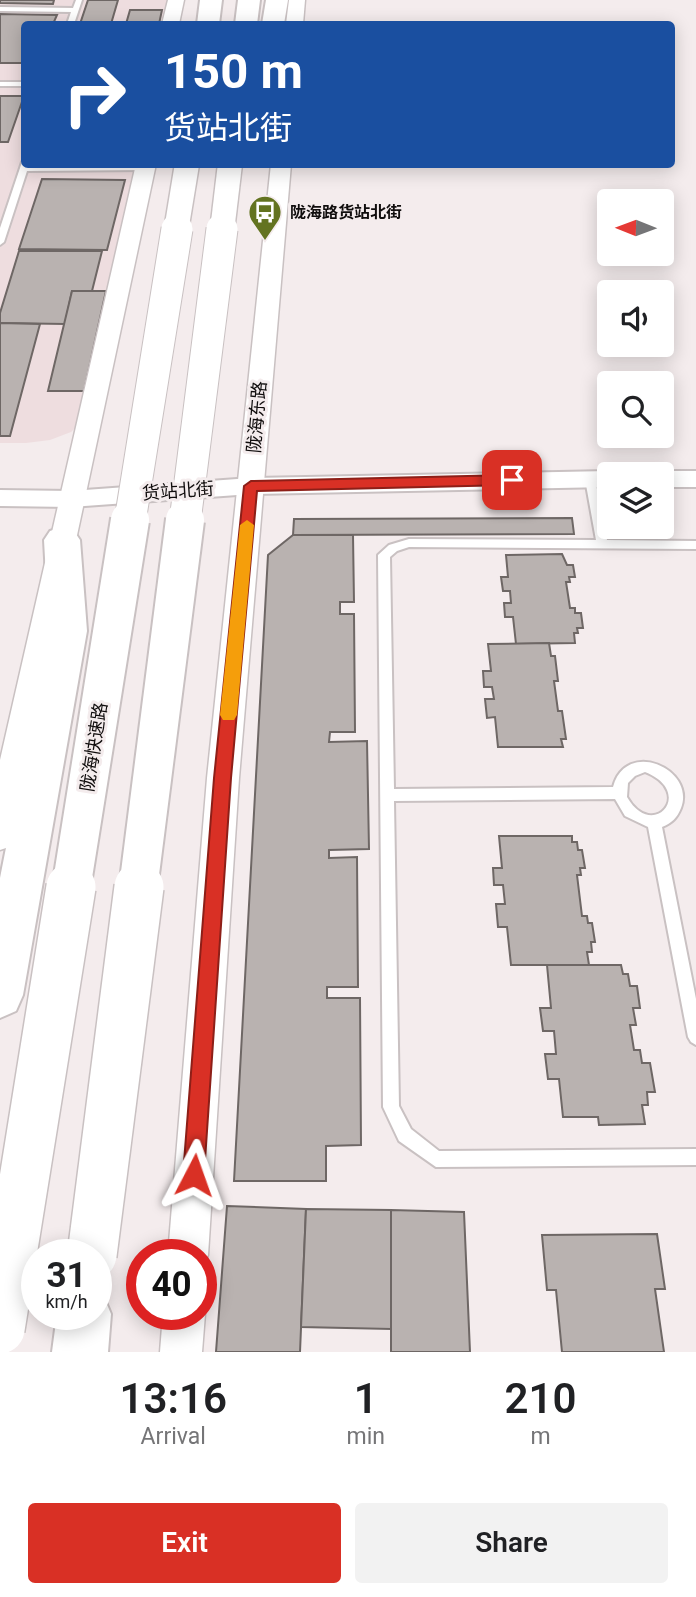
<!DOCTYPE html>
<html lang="en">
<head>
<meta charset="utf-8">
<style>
  :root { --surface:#fff; --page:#f2f2f2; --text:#202124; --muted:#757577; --accent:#d93025 }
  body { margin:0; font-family:Roboto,"Noto Sans SC",sans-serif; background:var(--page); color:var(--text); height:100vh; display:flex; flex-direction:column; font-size:26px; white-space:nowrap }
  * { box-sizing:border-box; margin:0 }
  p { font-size:23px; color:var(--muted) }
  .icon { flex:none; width:38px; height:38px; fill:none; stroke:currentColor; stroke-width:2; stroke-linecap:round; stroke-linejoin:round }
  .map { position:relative; height:1352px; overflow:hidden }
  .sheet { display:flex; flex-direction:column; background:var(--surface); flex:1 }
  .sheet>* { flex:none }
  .hud { position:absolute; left:21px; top:21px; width:654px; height:147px; border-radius:7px; box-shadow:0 4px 18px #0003; background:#1a4fa0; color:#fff; overflow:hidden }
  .needle { width:46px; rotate:271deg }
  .tools { position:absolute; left:597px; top:189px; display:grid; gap:14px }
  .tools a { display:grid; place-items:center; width:77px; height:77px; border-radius:7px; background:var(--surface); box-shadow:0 4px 18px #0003; font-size:35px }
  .speed { position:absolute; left:21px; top:1239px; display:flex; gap:14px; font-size:35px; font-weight:700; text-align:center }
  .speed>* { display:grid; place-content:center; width:91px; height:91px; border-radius:50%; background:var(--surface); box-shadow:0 4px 18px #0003; line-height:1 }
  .speed small { font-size:18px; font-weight:400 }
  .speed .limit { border:10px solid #d22; background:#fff; color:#111 }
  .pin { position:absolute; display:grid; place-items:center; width:60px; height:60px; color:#fff; margin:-30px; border-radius:14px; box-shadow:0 4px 10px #0006 }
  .me { position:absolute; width:77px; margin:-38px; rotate:4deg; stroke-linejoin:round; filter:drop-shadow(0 0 5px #0008) }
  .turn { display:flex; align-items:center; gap:24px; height:147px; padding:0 28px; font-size:32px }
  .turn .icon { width:91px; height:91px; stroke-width:2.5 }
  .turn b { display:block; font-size:49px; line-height:60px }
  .eta { display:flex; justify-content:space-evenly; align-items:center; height:119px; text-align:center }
  .eta b { font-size:42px; font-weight:600; line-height:49px }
  .primary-button { display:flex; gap:14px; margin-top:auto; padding:14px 28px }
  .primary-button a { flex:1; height:80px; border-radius:7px; background:var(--accent); color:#fff; font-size:28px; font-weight:600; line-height:80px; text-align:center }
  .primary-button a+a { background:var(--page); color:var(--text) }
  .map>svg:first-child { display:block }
  .built { fill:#eedddf }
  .building { fill:#b9b2b0; stroke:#6e6765; stroke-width:2 }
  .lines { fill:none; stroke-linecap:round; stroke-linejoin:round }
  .service-casing { stroke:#c9c1c2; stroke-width:4 }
  .minor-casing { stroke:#c9c1c2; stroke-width:4 }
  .tertiary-casing { stroke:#c9c1c2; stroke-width:3 }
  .trunk-casing { stroke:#c9c1c2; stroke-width:4 }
  .service { fill:#fff; fill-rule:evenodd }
  .minor { fill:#fff; fill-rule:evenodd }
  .tertiary { fill:#fff; fill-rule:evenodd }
  .trunk { fill:#fff; fill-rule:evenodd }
  .trunk-bridge-far3-casing { stroke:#c9c1c2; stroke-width:27; stroke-linecap:butt }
  .trunk-bridge-far2-casing { stroke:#c9c1c2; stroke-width:33; stroke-linecap:butt }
  .trunk-bridge-far1-casing { stroke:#c9c1c2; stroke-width:42; stroke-linecap:butt }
  .trunk-bridge-casing { stroke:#c9c1c2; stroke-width:52; stroke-linecap:butt }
  .trunk-bridge-far3 { stroke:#fff; stroke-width:24 }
  .trunk-bridge-far2 { stroke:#fff; stroke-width:31 }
  .trunk-bridge-far1 { stroke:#fff; stroke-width:38 }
  .trunk-bridge { stroke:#fff; stroke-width:49 }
  .route { fill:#d93025; stroke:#8d1f18; stroke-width:2 }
  .slow { fill:#f59e0b }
  .labels { text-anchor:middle; stroke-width:6; stroke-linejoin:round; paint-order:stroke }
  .far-poi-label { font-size:16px; font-weight:bold; fill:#100d0d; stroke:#f4eced; text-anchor:start }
  .street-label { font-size:18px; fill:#100d0d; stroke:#f4eced }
</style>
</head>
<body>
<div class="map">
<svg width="696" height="1352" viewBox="0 0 696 1352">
  <rect width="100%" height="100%" fill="#f4eced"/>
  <polygon class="built" points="0,0 167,0 162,24 24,24 24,164 135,165 85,418 71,432 50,440 26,443 0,443"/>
  <g class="building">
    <polygon points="0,0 54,0 53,4 0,3"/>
    <polygon points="88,0 118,0 111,24 80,24"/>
    <polygon points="130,10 162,10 159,24 126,24"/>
    <polygon points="0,14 57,15 53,24 24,24 24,63 0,63"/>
    <polygon points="0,96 24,96 8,142 0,142"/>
    <polygon points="42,179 125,180 107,250 19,249"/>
    <polygon points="19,251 102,251 92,291 72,291 65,324 0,323 0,313"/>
    <polygon points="72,291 106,291 84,391 48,391"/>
    <polygon points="0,323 40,324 10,436 0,436"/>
    <polygon points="572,518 574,534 293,535 294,519"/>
    <polygon points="293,535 353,535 354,602 340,602 340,614 354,614 355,732 330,732 329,742 367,741 369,849 329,850 329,858 357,857 358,987 327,987 327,998 360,998 361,1145 326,1146 326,1181 234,1181 268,555"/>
    <polygon points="562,554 567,565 573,565 575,577 569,577 570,582 566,582 570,608 575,608 575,613 581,613 583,628 577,628 578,633 574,633 575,643 516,644 513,617 505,617 504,603 511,603 510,591 503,591 501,577 508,577 506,555"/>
    <polygon points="549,643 551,656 555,656 558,681 554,681 558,711 562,711 566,739 561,739 563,747 498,747 495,717 487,718 485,699 494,699 492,687 484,687 483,671 491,671 488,644"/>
    <polygon points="499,836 572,836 572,842 577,842 578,850 582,850 585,868 580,868 581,875 577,875 582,916 587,916 588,923 592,923 595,942 591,942 592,952 587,952 589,965 511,965 507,927 498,927 496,904 505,904 503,885 494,885 493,868 502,868"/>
    <polygon points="547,965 621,965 623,974 628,974 630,986 637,986 640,1008 633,1008 636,1025 630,1025 634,1050 640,1050 642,1063 650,1063 655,1092 647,1092 648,1105 642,1105 645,1124 599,1125 598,1117 563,1117 559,1079 548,1079 545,1054 556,1054 554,1031 543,1031 540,1008 551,1008"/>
    <polygon points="227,1206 306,1209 300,1352 216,1352"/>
    <polygon points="306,1209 391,1210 391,1329 301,1327"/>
    <polygon points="391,1210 464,1212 470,1352 391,1352"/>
    <polygon points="657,1234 665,1289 655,1289 664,1352 562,1352 556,1290 547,1290 542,1235"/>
  </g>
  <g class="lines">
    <defs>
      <g id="service">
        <polygon points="76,0 82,0 74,24 67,24 71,12 0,11 0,7 73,8"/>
        <rect x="0" y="82" width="24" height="4"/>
        <polygon points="22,162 29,164 28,166 145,166 149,168 145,170 27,171 4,242 0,245 0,228"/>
        <path d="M 590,475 L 595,479 L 607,540 L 696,541 L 696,549 L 409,547 L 397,551 L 390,557 L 394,789 L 613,787 C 626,738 696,769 681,808 C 677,818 672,823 662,827 L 696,999 L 696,1045 L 691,1042 L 688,1037 L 648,827 L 625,816 L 615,799 L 394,801 L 399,1106 L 411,1129 L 439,1151 L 696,1149 L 696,1165 L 436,1167 L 399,1141 L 383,1107 L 378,555 L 389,545 L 409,539 L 596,540 L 585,479 ZM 645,772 C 696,792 653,842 627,797 L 628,783 L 635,776 Z"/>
      </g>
      <g id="minor">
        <polygon points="609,471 617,474 609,474 609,487 251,494 71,507 0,506 0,490 71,491 251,478"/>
        <polygon points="662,471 696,471 696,487 662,487 662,474 654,474"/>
      </g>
      <g id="tertiary">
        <polygon points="168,0 184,0 179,24 162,24"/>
        <polygon points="289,0 305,0 303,24 286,24"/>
        <polygon points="136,164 156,164 76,540 16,835 12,846 0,850 0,760"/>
        <polygon points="271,164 291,164 239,778 208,1255 201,1270 201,1255 168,1255 207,778"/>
        <polygon points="201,1305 205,1314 202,1352 160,1352 163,1314 201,1314"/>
      </g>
      <g id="trunk">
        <polygon points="200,0 222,0 219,24 197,24"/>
        <polygon points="238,0 260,0 257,24 235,24"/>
        <polygon points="266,0 288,0 284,24 262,24"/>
        <polygon points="62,527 74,531 80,540 87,631 23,995 16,1011 0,1018 0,878 49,631 44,540 50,531"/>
        <polygon points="96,1292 103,1295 111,1314 108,1352 52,1352 57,1314 96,1314"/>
      </g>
    </defs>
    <use href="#service" class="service-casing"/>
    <use href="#minor" class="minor-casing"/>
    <use href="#tertiary" class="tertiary-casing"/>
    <use href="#trunk" class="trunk-casing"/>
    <use href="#service" class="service"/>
    <use href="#minor" class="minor"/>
    <use href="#tertiary" class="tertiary"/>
    <use href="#trunk" class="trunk"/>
    <defs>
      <g id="trunk-bridge-far3">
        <polyline points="176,231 187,164"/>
        <polyline points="222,231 230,164"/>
      </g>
      <g id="trunk-bridge-far2">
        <polyline points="130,521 177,229"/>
        <polyline points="185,521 222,229"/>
      </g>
      <g id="trunk-bridge-far1">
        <polyline points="71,889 130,520"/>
        <polyline points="138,889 185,520"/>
      </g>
      <g id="trunk-bridge">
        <polyline points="92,1255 139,887"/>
        <polyline points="0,1329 71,887"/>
      </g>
    </defs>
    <use href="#trunk-bridge-far3" class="trunk-bridge-far3-casing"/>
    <use href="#trunk-bridge-far2" class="trunk-bridge-far2-casing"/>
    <use href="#trunk-bridge-far1" class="trunk-bridge-far1-casing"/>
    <use href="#trunk-bridge" class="trunk-bridge-casing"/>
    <use href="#trunk-bridge-far3" class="trunk-bridge-far3"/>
    <use href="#trunk-bridge-far2" class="trunk-bridge-far2"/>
    <use href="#trunk-bridge-far1" class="trunk-bridge-far1"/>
    <use href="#trunk-bridge" class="trunk-bridge"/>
  </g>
  <polygon class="route" points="512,475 519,480 512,485 257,491 231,778 204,1175 201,1183 194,1186 186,1183 183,1175 214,778 244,486 251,481"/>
  <polygon class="slow" points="247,520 254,525 237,715 234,720 223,720 220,715 240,525"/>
  <defs>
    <symbol id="bus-pin" viewBox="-11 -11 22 30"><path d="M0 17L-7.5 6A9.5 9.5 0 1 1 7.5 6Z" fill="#637320" stroke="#f4eced"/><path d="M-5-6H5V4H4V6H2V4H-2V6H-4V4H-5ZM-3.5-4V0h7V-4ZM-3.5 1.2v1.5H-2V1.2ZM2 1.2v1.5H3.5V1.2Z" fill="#fff"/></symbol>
  </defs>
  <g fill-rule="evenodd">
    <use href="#bus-pin" x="246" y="193" width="38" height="52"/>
  </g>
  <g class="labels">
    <g class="far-poi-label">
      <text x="290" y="218">陇海路货站北街</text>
    </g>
    <g class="street-label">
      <text transform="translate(257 417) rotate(-85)" y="6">陇海东路</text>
      <text transform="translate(178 491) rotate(-4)" y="6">货站北街</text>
      <text transform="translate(94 747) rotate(-81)" y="6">陇海快速路</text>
    </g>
  </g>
</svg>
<div class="tools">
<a><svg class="needle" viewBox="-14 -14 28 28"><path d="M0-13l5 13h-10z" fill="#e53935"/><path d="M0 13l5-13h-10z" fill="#757577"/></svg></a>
<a><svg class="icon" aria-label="sound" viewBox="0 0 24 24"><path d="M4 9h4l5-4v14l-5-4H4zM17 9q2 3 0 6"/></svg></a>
<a><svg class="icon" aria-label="search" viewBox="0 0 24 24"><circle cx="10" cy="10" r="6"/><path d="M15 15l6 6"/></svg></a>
<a><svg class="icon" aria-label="layers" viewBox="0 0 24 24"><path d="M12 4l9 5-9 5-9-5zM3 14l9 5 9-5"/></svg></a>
</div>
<div class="speed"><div>31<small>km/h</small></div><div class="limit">40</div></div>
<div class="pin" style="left:512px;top:480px;background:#d93025"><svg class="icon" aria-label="arrive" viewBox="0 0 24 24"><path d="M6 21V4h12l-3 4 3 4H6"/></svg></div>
<svg class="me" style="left:194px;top:1175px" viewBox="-20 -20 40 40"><path d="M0-17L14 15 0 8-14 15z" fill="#d93025" stroke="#fff" stroke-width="4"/></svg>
<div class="hud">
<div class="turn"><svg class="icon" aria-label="right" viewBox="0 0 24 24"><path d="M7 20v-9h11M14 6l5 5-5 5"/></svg><div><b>150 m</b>货站北街</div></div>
</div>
</div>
<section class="sheet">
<div class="eta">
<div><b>13:16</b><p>Arrival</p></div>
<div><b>1</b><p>min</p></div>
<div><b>210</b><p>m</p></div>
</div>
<div class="primary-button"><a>Exit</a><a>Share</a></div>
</section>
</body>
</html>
